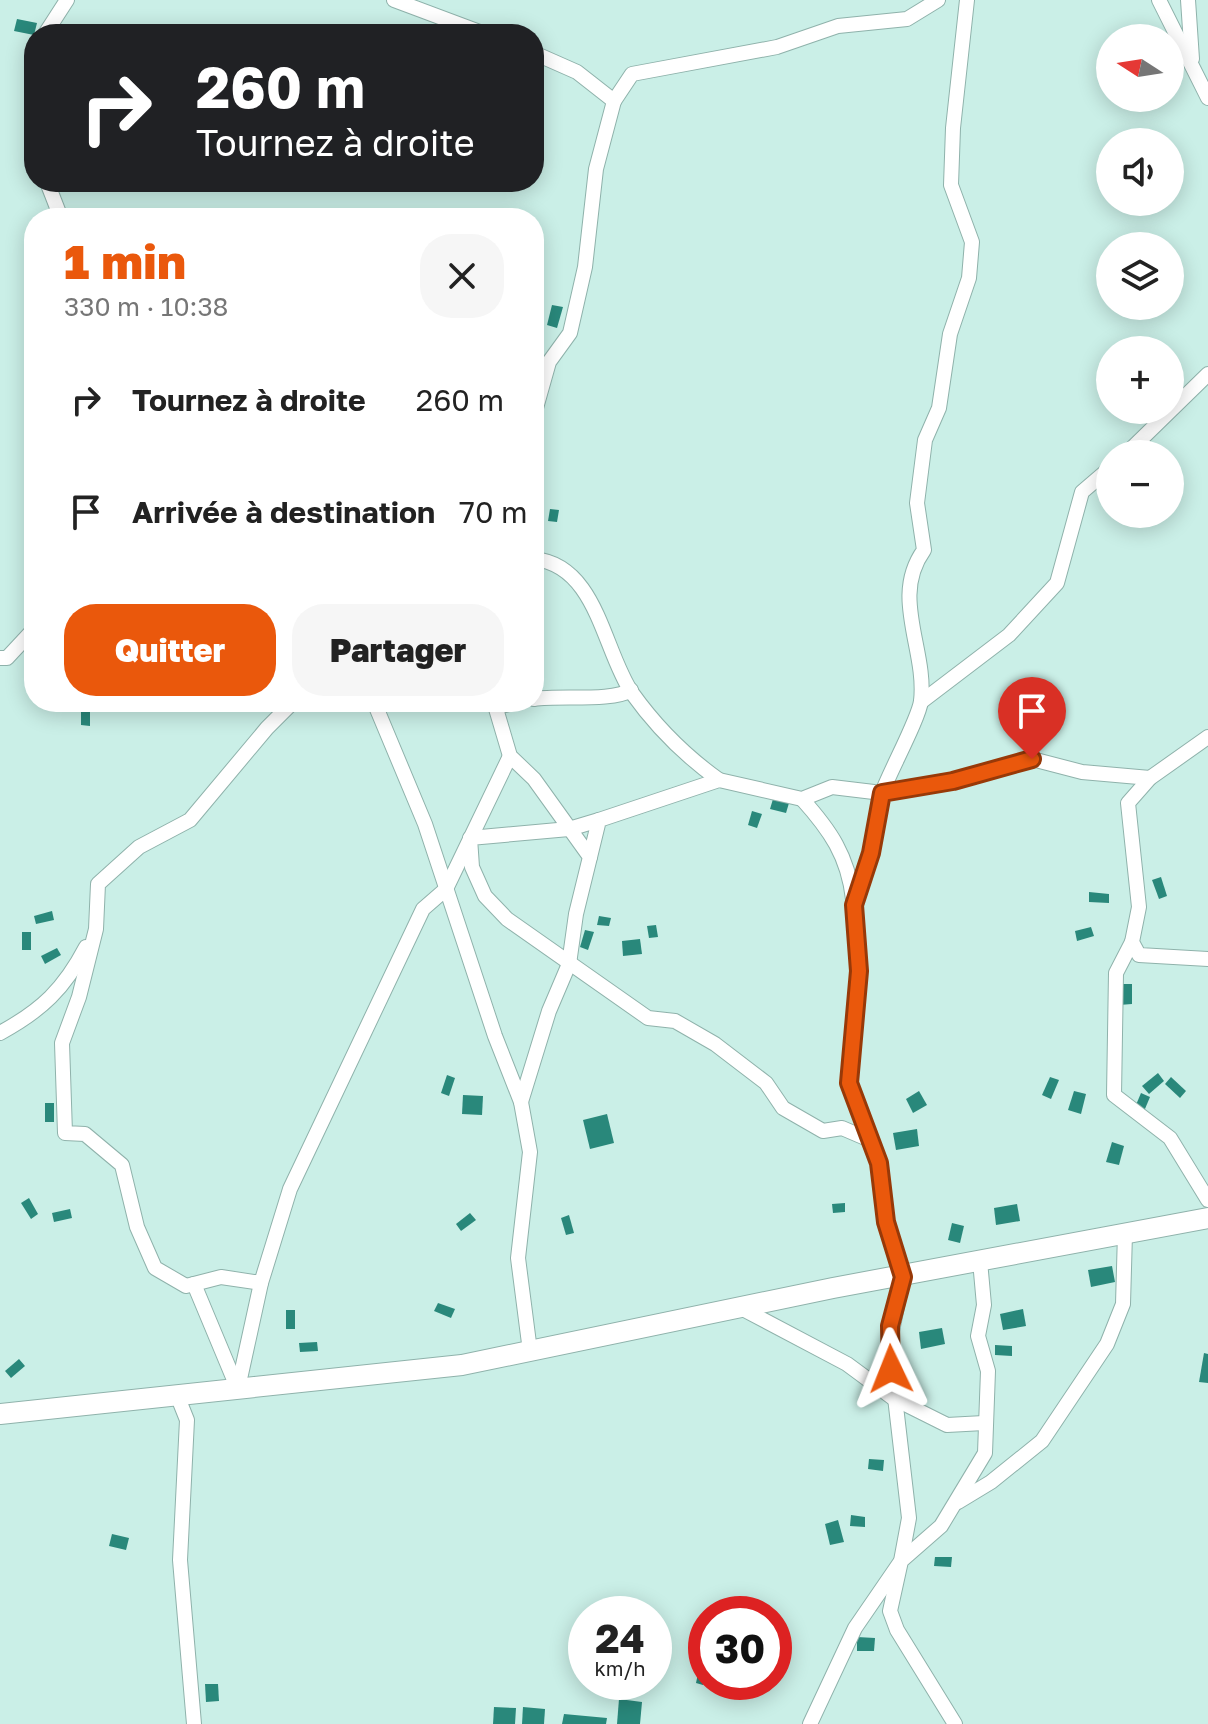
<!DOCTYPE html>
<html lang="fr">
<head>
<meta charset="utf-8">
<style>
  :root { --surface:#fff; --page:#f6f6f6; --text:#222; --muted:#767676; --accent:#ea580c }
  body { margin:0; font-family:"Golos Text",sans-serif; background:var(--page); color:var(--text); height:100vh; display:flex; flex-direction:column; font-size:30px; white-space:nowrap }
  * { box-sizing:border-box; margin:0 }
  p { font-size:26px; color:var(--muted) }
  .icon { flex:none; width:44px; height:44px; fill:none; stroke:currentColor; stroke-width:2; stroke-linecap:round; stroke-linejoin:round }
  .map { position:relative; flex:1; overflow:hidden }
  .drawer { position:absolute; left:24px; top:208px; width:520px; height:504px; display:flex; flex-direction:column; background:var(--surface); border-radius:32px; box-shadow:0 4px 20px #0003 }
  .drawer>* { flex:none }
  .banner { position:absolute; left:24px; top:24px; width:520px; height:168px; border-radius:32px; box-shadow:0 4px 20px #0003; background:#202124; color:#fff; overflow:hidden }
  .needle { width:52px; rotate:282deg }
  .buttons { position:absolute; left:1096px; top:24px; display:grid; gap:16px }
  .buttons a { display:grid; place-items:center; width:88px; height:88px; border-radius:50%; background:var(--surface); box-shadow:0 4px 20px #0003; font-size:40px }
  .speed { position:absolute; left:568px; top:1596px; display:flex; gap:16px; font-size:40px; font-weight:700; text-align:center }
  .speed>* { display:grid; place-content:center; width:104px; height:104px; border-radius:50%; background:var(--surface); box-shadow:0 4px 20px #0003; line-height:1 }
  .speed small { font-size:20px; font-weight:400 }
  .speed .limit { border:12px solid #d22; background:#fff; color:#111 }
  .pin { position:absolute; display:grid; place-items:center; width:68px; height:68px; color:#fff; margin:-82px -34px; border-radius:50% 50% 50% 0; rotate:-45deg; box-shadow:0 0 8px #0007 }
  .pin .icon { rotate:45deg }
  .me { position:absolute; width:88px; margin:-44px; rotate:358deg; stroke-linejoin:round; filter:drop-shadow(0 0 6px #0008) }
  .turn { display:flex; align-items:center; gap:28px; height:168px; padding:0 40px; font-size:36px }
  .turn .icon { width:104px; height:104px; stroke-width:2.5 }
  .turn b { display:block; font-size:56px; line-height:68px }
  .round { display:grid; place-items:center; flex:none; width:84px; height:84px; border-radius:32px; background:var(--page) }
  .summary { display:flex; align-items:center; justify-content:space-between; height:136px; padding:0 40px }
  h1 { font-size:48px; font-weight:800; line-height:60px; color:var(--accent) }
  .primary-button { display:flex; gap:16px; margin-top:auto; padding:16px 40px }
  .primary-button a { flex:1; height:92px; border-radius:32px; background:var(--accent); color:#fff; font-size:32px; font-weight:800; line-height:92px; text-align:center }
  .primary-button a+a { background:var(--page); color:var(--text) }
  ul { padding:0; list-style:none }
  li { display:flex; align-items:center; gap:24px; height:112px; padding:0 40px }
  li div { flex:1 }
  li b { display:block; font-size:30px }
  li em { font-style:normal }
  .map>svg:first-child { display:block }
  .building { fill:#29887b }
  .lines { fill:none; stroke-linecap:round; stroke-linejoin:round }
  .street-casing { stroke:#8fb2ab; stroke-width:16 }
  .secondary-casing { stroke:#8fb2ab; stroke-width:22 }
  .street { stroke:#fff; stroke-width:14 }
  .secondary { stroke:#fff; stroke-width:20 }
  .route-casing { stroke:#983908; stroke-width:20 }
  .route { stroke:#ea580c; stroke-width:14 }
</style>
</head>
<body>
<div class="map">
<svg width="1208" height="1724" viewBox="0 0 1208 1724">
  <rect width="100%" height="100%" fill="#caefe7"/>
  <g class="building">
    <polygon points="17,19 37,23 34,35 14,31"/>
    <polygon points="552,305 563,307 557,328 547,325"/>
    <polygon points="550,509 559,510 557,522 548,521"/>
    <polygon points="130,702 149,702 149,709 131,711"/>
    <polygon points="81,707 90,707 90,726 81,725"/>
    <polygon points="773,799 789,803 786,813 770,809"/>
    <polygon points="752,811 762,814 757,828 748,825"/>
    <polygon points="1161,877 1167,896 1159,899 1152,880"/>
    <polygon points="1089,892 1109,894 1109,903 1089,902"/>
    <polygon points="52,911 54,920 36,924 34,916"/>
    <polygon points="599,916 611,918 609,926 597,925"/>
    <polygon points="656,925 658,937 649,938 647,926"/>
    <polygon points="1091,927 1094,936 1077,941 1075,931"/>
    <polygon points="585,930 594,932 588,950 580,947"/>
    <rect x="22" y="932" width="9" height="18"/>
    <polygon points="640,939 642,954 623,956 622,941"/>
    <polygon points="57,948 61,955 45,964 41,956"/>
    <polygon points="1119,984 1132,984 1132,1004 1119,1005"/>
    <polygon points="1158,1073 1164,1081 1149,1094 1142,1086"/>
    <polygon points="447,1075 455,1078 449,1096 441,1093"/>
    <polygon points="1050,1077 1059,1080 1051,1099 1042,1095"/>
    <polygon points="1171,1077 1186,1091 1180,1098 1165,1084"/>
    <polygon points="919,1091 927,1105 913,1113 906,1099"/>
    <polygon points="1074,1091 1086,1094 1081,1114 1068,1110"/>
    <polygon points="1141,1093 1150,1097 1142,1116 1133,1112"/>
    <polygon points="463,1095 483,1096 482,1115 462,1114"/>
    <rect x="45" y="1103" width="9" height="19"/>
    <polygon points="607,1114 614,1143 590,1149 583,1120"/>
    <polygon points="917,1129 919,1146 896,1150 893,1133"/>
    <polygon points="1112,1142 1124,1146 1119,1165 1106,1162"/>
    <polygon points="29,1198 38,1214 31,1219 21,1203"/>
    <polygon points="845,1203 845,1212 833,1213 832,1204"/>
    <polygon points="1017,1204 1020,1221 996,1225 994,1208"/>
    <polygon points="70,1209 72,1218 54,1222 52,1213"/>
    <polygon points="470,1213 476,1220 461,1231 456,1224"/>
    <polygon points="569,1215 574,1233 566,1235 561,1218"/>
    <polygon points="952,1223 964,1226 960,1243 948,1240"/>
    <polygon points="1112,1266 1115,1282 1091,1287 1088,1270"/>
    <polygon points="438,1303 455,1309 451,1318 434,1311"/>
    <polygon points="1023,1309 1026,1326 1003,1330 1000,1314"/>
    <rect x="286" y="1310" width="9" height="19"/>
    <polygon points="942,1328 945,1344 921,1349 919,1332"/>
    <polygon points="317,1342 318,1351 300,1352 299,1343"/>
    <polygon points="995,1345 1012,1346 1012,1356 995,1355"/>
    <polygon points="1204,1353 1208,1354 1208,1383 1199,1382"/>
    <polygon points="19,1359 25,1366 11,1378 5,1371"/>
    <polygon points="869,1459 884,1460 883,1471 868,1469"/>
    <polygon points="851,1515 865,1517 865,1527 850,1526"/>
    <polygon points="838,1520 844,1542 830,1545 825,1524"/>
    <polygon points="112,1534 129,1538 126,1550 109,1546"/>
    <polygon points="935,1557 952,1557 951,1567 934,1566"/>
    <polygon points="857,1637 875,1638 874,1651 857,1651"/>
    <polygon points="699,1669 706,1670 703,1685 696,1683"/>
    <polygon points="205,1684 218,1684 219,1701 206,1702"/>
    <polygon points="619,1699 642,1702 640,1724 617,1724"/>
    <polygon points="494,1707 516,1708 515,1724 493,1724"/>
    <polygon points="523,1707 545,1709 544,1724 522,1724"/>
    <polygon points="564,1714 607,1718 606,1724 562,1724"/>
  </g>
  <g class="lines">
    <defs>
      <g id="street">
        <polyline points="394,0 485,34"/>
        <polyline points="1159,0 1208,98"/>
        <polyline points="1188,0 1192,59"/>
        <polyline points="45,34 67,0"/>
        <polyline points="534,53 577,72 614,101 596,169 585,267 570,333 549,362 534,415"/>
        <polyline points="614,101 632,74 777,47 838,26 907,19 938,0"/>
        <polyline points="47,182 61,218"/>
        <polyline points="1126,454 1208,374"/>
        <path d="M 534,559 C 597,565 603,650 632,693 C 657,728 684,755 719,780"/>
        <polyline points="0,658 7,658 34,629"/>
        <path d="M 534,699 C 560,695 612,702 631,690"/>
        <polyline points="374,702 425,824 495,1036 521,1102 530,1152 518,1258 530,1351"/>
        <polyline points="494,702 510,756 534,779 590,857 576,914 569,964 549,1011 521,1102"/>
        <polyline points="921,702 1009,635 1057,583 1082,492 1110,468"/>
        <polyline points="497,707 517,702"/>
        <polyline points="1208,737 1150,778 1128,803 1139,907 1132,942 1139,955 1208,959"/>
        <path d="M 802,799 C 830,830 848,856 853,899"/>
        <polyline points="599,820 569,829 470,838 472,867 485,896 507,919 648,1018 675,1021 715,1044 766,1083 783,1108 823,1131 842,1128 870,1140"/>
        <path d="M 590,857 L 599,820 L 719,780 L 802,799 L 832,787 L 882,793 C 890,771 919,718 921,701 C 927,649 890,597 924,550 L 917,503 L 925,440 L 939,408 L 950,334 L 969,278 L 972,242 L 951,185 L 953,128 L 967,0"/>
        <polyline points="1132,942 1116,973 1114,1095 1170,1138 1208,1200"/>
        <path d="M 0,1033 C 42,1010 64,989 86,947"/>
        <polyline points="261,1283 221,1277 186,1286 155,1268 137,1227 122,1165 85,1134 65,1133 62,1043 79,997 96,929 98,884 139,847 190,820 267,728 293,702"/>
        <polyline points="194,1284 237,1387"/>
        <polyline points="739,1307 847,1364 893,1398 947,1425 984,1423"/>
        <polyline points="238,1388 261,1283 290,1189 423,909 446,889 510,756"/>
        <polyline points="177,1395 187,1420 180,1560 194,1724"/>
        <polyline points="958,1502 991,1482 1042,1441 1107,1344 1123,1304 1125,1233"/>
        <polyline points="810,1724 855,1628 901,1561 909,1518 889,1346 903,1277 886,1222 879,1163 849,1083 859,971 854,905 871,853 882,793 953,781 1032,759 1082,772 1150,778"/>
        <polyline points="955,1724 897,1630 890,1611 901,1561 941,1526 985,1453 988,1371 978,1336 984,1305 980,1261"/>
      </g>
      <polyline id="secondary" points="0,1414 462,1365 833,1288 1208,1218"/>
    </defs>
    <use href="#street" class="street-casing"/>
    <use href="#secondary" class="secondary-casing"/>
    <use href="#street" class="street"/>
    <use href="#secondary" class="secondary"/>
  </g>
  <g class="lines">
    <defs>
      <polyline id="route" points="891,1369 890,1326 903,1277 886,1222 879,1163 849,1083 859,971 854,905 871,853 882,793 953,781 1032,759"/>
    </defs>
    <use href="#route" class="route-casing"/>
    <use href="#route" class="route"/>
  </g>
</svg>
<div class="buttons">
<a><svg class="needle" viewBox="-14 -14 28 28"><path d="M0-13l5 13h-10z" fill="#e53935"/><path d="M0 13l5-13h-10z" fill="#767676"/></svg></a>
<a><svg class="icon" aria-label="sound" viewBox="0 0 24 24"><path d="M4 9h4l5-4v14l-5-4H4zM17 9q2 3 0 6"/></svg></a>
<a><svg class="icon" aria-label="layers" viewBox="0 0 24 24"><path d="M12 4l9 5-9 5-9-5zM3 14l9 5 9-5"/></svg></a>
<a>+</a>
<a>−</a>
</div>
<div class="speed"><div>24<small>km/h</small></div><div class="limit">30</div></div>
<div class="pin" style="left:1032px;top:759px;background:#d93025"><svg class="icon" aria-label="arrive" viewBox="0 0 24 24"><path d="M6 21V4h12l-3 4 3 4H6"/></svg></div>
<svg class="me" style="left:891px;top:1369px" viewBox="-20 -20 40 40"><path d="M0-17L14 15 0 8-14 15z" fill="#ea580c" stroke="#fff" stroke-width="4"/></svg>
<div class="banner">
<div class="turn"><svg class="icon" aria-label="right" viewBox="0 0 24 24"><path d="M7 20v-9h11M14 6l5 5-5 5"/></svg><div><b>260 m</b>Tournez à droite</div></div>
</div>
<section class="drawer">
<div class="summary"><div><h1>1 min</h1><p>330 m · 10:38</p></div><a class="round"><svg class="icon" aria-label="close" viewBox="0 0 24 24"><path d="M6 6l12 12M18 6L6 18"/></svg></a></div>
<ul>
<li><svg class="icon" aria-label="right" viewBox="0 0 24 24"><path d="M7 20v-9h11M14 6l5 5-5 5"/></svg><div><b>Tournez à droite</b></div><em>260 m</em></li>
<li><svg class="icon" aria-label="arrive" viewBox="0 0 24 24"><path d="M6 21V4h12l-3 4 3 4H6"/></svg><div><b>Arrivée à destination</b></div><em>70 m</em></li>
</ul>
<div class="primary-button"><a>Quitter</a><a>Partager</a></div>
</section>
</div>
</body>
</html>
